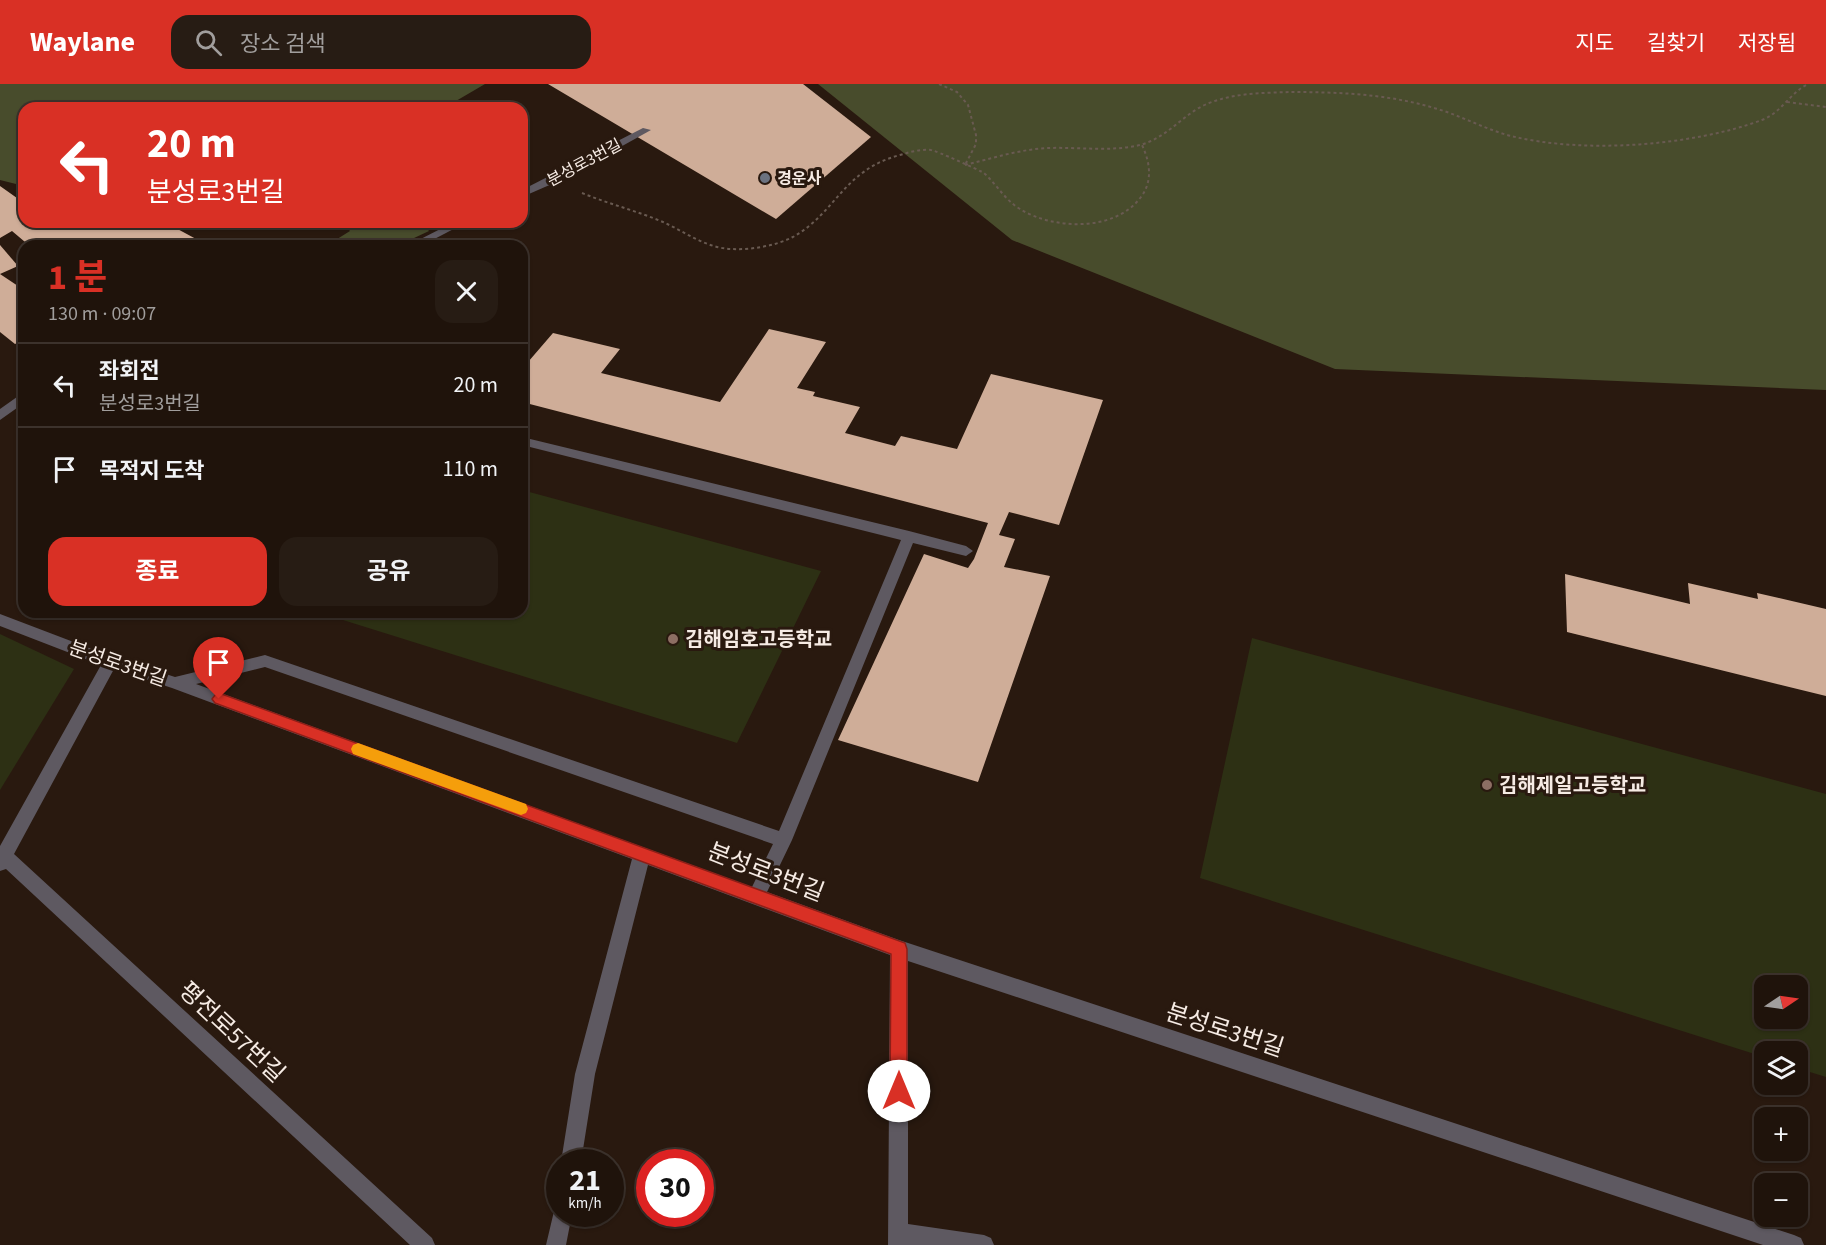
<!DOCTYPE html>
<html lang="ko">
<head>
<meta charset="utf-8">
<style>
  :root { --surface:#1f130b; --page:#271c14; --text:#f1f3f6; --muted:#a19e9d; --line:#3c322c; --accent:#d93025 }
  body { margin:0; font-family:"Source Sans 3","Noto Sans KR",sans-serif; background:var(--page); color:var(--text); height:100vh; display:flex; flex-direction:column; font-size:22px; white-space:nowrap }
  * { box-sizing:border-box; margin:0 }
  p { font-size:20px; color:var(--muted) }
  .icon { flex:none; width:33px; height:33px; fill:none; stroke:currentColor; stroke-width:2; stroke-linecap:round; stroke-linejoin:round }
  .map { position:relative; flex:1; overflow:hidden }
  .side { position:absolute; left:18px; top:156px; width:510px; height:378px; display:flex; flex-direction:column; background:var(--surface); border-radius:18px; box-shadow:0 2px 4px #0004,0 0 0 2px var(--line) }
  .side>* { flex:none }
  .guide { position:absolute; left:18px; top:18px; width:510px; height:126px; border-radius:18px; box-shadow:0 2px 4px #0004,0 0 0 2px var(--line); background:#d93025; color:#fff; overflow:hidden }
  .needle { width:39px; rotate:77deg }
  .buttons { position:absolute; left:1754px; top:891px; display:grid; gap:12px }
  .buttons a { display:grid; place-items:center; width:54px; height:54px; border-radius:12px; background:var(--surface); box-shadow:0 2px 4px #0004,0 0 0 2px var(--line); font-size:30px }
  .speed { position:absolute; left:546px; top:1065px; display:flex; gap:12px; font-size:30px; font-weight:700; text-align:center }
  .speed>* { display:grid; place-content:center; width:78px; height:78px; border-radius:50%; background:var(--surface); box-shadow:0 2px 4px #0004,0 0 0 2px var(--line); line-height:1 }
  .speed small { font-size:15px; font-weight:400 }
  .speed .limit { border:9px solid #d22; background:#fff; color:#111 }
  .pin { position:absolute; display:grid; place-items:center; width:51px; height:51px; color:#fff; margin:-62px -26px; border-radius:50% 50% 50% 0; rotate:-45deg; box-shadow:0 0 6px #0007 }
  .pin .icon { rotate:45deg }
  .me { position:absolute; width:66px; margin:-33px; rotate:0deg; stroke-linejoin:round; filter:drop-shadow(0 0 4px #0008) }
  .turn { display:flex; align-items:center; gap:21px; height:126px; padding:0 30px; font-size:27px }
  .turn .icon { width:78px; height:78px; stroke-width:2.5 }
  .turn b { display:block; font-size:42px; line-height:51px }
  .round { display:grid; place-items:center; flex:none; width:63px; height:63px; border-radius:18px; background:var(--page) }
  .head { display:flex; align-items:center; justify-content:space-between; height:102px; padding:0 30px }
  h1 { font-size:36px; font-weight:700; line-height:45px; color:var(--accent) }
  .action { display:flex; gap:12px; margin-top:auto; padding:12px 30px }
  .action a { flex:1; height:69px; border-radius:18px; background:var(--accent); color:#fff; font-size:24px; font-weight:700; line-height:69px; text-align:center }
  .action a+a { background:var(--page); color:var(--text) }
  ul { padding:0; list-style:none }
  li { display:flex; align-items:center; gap:18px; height:84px; padding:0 30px; border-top:2px solid var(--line) }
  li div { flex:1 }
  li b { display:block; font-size:22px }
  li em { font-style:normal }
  header { display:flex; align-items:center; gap:36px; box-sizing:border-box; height:84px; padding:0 30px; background:var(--accent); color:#fff }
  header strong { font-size:28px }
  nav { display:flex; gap:33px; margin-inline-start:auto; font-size:21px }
  .search { width:420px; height:54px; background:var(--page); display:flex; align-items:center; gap:15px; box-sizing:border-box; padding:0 21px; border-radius:18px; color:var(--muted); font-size:22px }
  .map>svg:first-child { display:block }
  .green { fill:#2d3014; fill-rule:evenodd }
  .forest { fill:#484c2c }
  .building { fill:#cfad98 }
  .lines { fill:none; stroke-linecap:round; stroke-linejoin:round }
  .path { stroke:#695a51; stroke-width:2; stroke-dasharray:3 3; stroke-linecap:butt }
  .minor { fill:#5e5961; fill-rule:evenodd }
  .route { fill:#d93025; stroke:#8d1f18; stroke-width:1.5 }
  .slow { fill:#f59e0b }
  .worship-dot { fill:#6b7280; stroke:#29190f; stroke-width:2 }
  .education-dot { fill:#8d6e63; stroke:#29190f; stroke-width:2 }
  .labels { text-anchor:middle; stroke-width:6; stroke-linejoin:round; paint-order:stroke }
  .far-street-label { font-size:16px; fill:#f6ebe4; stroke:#29190f }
  .far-poi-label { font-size:16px; font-weight:bold; fill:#f6ebe4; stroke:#29190f; text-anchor:start }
  .poi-label { font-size:20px; font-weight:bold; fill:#f6ebe4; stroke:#29190f; text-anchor:start }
  .street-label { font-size:20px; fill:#f6ebe4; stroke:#29190f }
  .near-street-label { font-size:24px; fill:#f6ebe4; stroke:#29190f }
</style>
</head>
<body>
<header>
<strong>Waylane</strong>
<div class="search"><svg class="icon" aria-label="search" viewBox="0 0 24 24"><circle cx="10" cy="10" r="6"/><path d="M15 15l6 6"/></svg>장소 검색</div>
<nav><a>지도</a><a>길찾기</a><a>저장됨</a></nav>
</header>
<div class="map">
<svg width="1826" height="1161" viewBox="0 0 1826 1161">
  <rect width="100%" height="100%" fill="#29190f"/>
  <g class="green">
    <polygon points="522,406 821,487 737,659 327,531 329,528 522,528"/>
    <polygon points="0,550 74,585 0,706"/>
    <path d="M 1252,554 L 1826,710 L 1826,993 L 1797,984 L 1797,968 L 1764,968 L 1764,973 L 1200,794 ZM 1764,902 L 1797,902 L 1797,934 L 1764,934 Z"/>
  </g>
  <g class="forest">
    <polygon points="0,0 485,0 444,24 24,24 24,102 0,96"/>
    <polygon points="818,0 1826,0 1826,306 1335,285 1012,156"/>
    <polygon points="342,138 422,138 429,147 397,162 326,162 350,147"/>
  </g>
  <g class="building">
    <polygon points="548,0 803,0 871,53 776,135"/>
    <polygon points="0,102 24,119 24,138 178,138 172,142 209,162 73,162 25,158 12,147 0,154"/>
    <polygon points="0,161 18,182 0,190"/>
    <polygon points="0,190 24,206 24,256 15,260 0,248"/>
    <polygon points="769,245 826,258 797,304 815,308 813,312 860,323 845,349 895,362 901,352 957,365 991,290 1103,316 1059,441 1009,428 999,451 1015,455 1004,483 1050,492 978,698 838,656 924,470 968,484 974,475 988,439 522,318 522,285 553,249 620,265 601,289 720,318"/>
    <polygon points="1565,490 1690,520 1688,499 1758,515 1757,509 1826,525 1826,612 1567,548"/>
  </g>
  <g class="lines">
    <g class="path">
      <polyline points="939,0 957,8 968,21 976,51 976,60 965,81"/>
      <polyline points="1787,18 1826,23"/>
      <path d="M 965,81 C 993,74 1021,65 1049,64 C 1080,63 1110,68 1140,61 C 1163,55 1178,37 1197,25 C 1224,9 1260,9 1290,8 C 1338,8 1388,10 1434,24 C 1460,31 1484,45 1511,52 C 1584,70 1692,62 1762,36 C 1781,29 1790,9 1808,0"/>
      <path d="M 582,109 C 609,120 637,127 663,138 C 685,148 706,164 731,165 C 751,166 775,162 793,153 C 837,128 843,86 900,71 C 910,68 920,65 931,66 C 935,66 981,87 984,89 C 997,101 1005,116 1020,125 C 1054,146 1115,148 1141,113 C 1153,97 1150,78 1142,61"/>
    </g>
    <g class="minor">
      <polygon points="643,44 651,46 561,96 522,113 522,106"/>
      <polygon points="454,138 467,138 421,162 407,162"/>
      <polygon points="24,308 24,319 0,336 0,325"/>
      <path d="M 522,353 L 909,447 L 966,462 L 973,467 L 966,472 L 913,459 L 792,756 L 767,808 L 899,856 L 1794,1151 L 1801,1154 L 1804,1161 L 1763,1161 L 908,877 L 908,1140 L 984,1151 L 991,1154 L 994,1161 L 888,1161 L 890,871 L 648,781 L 595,990 L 581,1078 L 561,1078 L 575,990 L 632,775 L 172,604 L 114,585 L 14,770 L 432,1154 L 435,1161 L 410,1161 L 6,785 L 0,787 L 0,762 L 101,581 L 0,542 L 0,530 L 113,573 L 175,593 L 265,571 L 779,747 L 901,456 L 522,361 ZM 265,583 L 773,760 L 752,803 L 196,600 Z"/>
      <polygon points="560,1121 560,1130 572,1130 566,1161 546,1161 555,1123"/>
    </g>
  </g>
  <polygon class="route" points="219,609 905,859 907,865 907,1007 905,1013 899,1016 892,1013 890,1007 891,870 215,619 212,615 215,611"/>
  <polygon class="slow" points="358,659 526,720 528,725 526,729 521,731 353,670 351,665 353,661"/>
  <circle class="worship-dot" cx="765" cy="94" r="6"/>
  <g class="education-dot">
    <circle cx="673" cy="555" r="6"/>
    <circle cx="1487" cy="701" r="6"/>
  </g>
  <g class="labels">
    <g class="far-street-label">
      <text transform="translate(584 78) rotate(-28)" y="6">분성로3번길</text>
    </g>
    <g class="far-poi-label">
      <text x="777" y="100">경운사</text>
    </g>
    <g class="poi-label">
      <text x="685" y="562">김해임호고등학교</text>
      <text x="1499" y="708">김해제일고등학교</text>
    </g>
    <g class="street-label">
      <text transform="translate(118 579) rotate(19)" y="7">분성로3번길</text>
    </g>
    <g class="near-street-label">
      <text transform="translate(766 788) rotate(21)" y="8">분성로3번길</text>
      <text transform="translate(1225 946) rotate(18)" y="8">분성로3번길</text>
      <text transform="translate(232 948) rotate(43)" y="8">평전로57번길</text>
    </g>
  </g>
</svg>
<div class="buttons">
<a><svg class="needle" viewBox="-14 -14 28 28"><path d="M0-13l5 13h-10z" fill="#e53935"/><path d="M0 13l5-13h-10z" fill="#a19e9d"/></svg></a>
<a><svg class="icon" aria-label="layers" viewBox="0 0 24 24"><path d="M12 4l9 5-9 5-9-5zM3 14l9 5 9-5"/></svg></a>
<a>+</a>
<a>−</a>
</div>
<div class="speed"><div>21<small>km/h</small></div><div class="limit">30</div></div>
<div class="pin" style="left:219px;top:615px;background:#d93025"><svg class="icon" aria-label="arrive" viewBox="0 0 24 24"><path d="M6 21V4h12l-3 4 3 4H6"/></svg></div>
<svg class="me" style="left:899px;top:1007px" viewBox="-20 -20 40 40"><circle r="19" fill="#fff"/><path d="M0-13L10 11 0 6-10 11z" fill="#d93025"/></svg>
<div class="guide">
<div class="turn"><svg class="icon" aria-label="left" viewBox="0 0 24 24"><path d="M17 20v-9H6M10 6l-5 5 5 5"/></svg><div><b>20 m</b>분성로3번길</div></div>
</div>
<section class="side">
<div class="head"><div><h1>1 분</h1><p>130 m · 09:07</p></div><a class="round"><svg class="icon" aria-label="close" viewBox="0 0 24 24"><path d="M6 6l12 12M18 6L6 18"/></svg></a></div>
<ul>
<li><svg class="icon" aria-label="left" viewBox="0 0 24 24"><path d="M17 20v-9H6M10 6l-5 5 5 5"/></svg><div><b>좌회전</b><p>분성로3번길</p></div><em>20 m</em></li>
<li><svg class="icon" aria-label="arrive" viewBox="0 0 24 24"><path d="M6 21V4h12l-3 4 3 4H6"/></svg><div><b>목적지 도착</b></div><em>110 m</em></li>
</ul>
<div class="action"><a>종료</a><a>공유</a></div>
</section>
</div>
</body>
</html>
